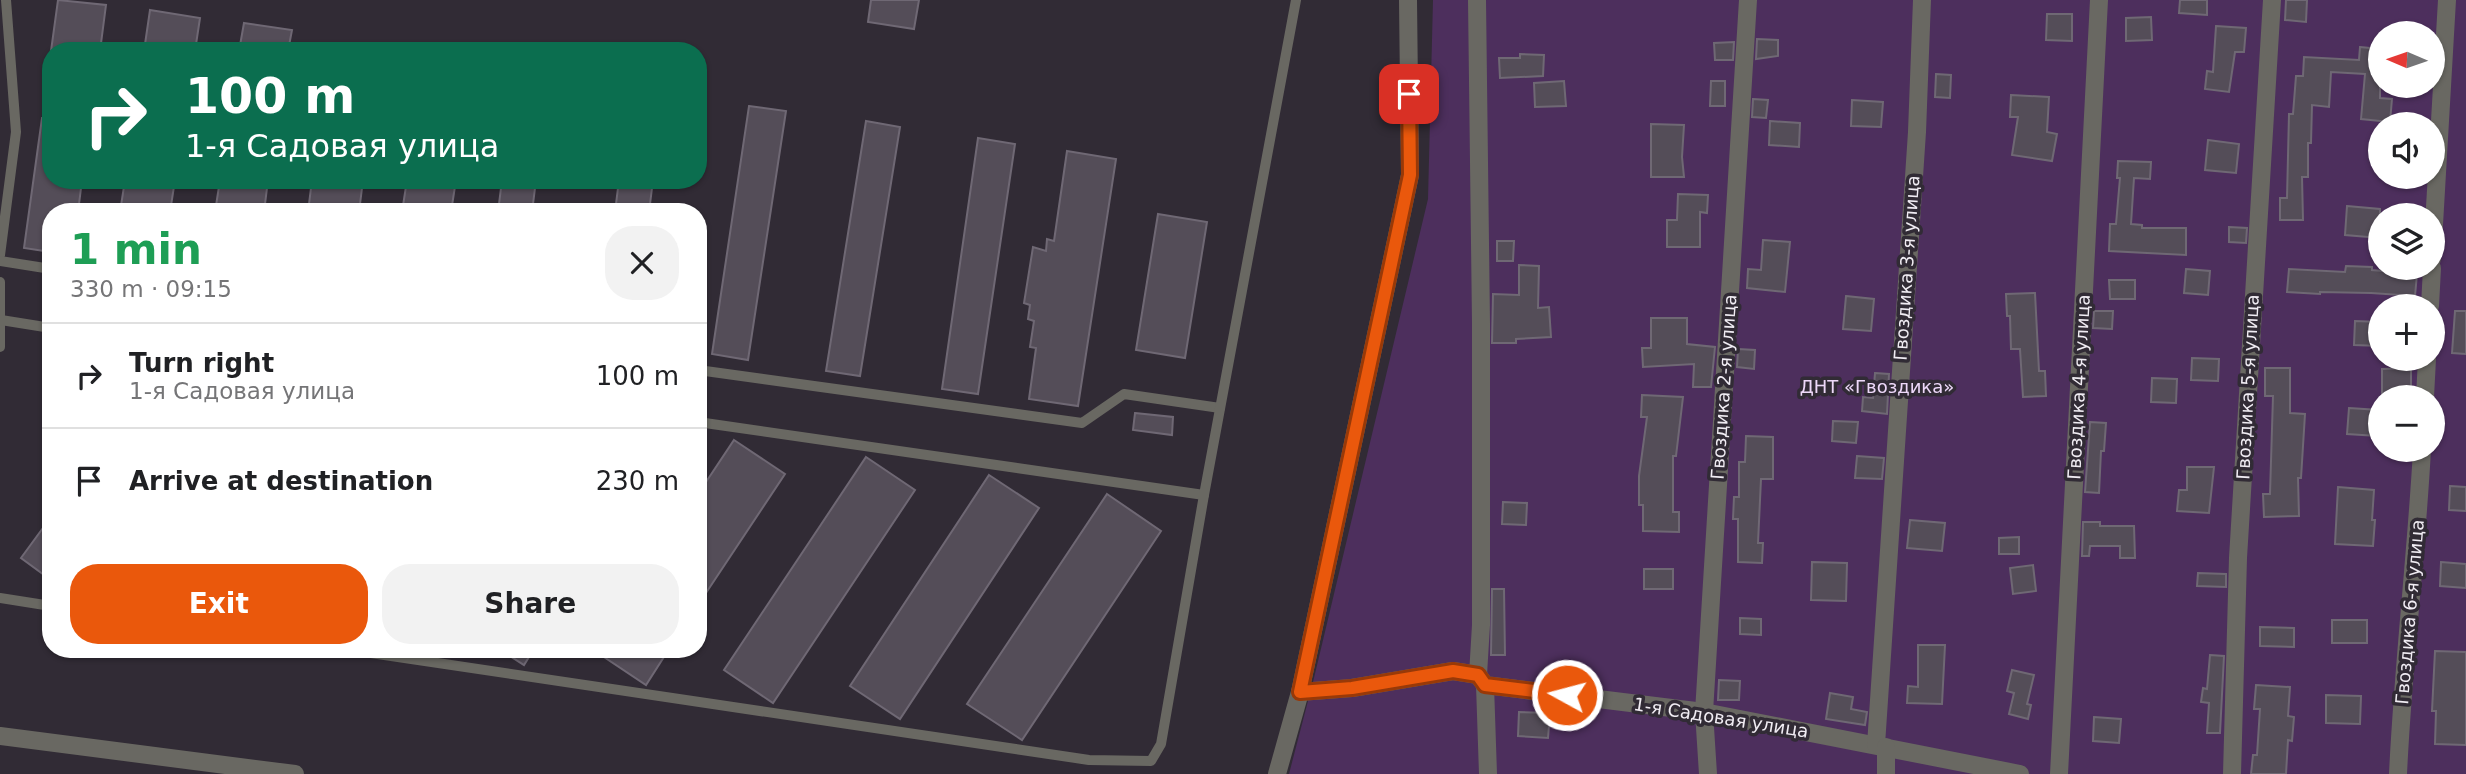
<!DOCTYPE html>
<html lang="en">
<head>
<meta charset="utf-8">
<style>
  :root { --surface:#fff; --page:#f2f2f2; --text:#202124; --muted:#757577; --line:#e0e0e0; --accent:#ea580c }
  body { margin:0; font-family:"DejaVu Sans",sans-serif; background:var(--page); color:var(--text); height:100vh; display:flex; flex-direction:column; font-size:26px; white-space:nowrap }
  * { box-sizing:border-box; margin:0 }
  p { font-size:23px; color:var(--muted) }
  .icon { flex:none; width:38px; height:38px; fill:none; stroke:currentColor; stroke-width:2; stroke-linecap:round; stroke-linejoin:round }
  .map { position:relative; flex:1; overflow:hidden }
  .drawer { position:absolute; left:42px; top:203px; width:665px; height:455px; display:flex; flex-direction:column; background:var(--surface); border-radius:28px; box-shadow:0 2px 5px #0004 }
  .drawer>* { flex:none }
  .banner { position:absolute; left:42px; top:42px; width:665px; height:147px; border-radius:28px; box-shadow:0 2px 5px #0004; background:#0b6e4f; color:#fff; overflow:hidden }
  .needle { width:46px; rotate:272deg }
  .buttons { position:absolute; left:2368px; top:21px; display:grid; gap:14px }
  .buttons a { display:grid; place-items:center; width:77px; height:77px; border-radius:50%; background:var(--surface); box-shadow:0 2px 5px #0004; font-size:35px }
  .pin { position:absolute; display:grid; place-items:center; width:60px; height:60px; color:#fff; margin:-30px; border-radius:14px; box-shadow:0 4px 10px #0006 }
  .me { position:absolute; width:77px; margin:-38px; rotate:277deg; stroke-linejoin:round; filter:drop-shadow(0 0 5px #0008) }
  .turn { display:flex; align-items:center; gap:24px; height:147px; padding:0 28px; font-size:32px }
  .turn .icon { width:91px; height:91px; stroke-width:2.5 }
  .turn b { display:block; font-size:49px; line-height:60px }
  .round { display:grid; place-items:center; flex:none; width:74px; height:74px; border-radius:28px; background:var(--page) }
  .overview { display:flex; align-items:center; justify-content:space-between; height:119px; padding:0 28px }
  h1 { font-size:42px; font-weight:800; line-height:52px; color:#1e9e55 }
  .primary-button { display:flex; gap:14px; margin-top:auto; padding:14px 28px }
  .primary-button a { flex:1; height:80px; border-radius:28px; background:var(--accent); color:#fff; font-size:28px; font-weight:800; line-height:80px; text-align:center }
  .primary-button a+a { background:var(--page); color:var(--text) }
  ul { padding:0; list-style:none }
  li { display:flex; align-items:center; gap:21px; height:105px; padding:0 28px; border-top:2px solid var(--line) }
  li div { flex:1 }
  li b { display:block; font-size:26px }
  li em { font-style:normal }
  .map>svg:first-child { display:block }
  .green { fill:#4d2f5d; fill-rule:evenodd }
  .building { fill:#544d58; stroke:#6f6874; stroke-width:2 }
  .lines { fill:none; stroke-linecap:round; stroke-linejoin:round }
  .lane { stroke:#696862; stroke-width:10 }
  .street { stroke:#696862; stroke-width:18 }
  .route-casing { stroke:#983908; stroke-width:18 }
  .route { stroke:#ea580c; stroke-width:12 }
  .labels { text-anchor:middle; stroke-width:7; stroke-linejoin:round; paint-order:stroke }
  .street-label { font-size:18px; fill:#f0ecf3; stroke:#312b35 }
  .park-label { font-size:18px; fill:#edd8f9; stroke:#312b35 }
</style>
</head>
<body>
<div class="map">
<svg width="2466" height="774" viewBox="0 0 2466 774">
  <rect width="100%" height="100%" fill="#312b35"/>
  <path class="green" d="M 1433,0 L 2466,0 L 2466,774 L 1289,774 L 1314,678 L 1428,199 ZM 2380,33 L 2432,33 L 2432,86 L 2380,86 ZM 2380,124 L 2432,124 L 2432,177 L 2380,177 ZM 2380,215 L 2432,215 L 2432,268 L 2380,268 ZM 2380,306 L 2432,306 L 2432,359 L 2380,359 ZM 2380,397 L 2432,397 L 2432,450 L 2380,450 Z"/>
  <g class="building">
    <polygon points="58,0 106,5 100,51 51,51"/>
    <polygon points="871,0 919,0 914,29 868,22"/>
    <polygon points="2180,0 2207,0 2207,15 2179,13"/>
    <polygon points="2286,0 2307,0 2306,22 2285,20"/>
    <polygon points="150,10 200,18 195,51 144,51"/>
    <polygon points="2047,14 2072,14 2072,41 2046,40"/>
    <polygon points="2151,17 2152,40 2126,41 2126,18"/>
    <polygon points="244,23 292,30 288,51 239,51"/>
    <polygon points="2216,26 2246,28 2244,52 2235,52 2229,92 2205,89 2207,71 2213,72"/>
    <polygon points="1757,39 1778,40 1778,56 1756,59"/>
    <polygon points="1734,42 1733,60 1715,60 1714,43"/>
    <polygon points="2360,47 2380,49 2380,98 2392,99 2390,122 2361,119 2365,74 2331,72 2329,107 2312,105 2311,143 2308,143 2308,177 2302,177 2303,220 2280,220 2280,198 2287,198 2289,114 2293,114 2296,76 2303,76 2304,57 2359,60"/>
    <polygon points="1520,54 1544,55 1543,76 1500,78 1499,58 1520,58"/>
    <polygon points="1936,74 1951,75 1950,98 1935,97"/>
    <polygon points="1564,81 1566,106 1535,107 1534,83"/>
    <polygon points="1711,81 1725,81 1725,106 1710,106"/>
    <polygon points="2011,95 2049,97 2047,132 2057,134 2052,161 2012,155 2018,117 2010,117"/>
    <polygon points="1753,99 1768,100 1766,118 1752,117"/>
    <polygon points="1852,100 1883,102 1881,127 1851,126"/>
    <polygon points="749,106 786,111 748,360 712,354"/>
    <polygon points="42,118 51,119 51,180 82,180 78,212 51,212 51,252 24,248"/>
    <polygon points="866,121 900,127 860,376 826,371"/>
    <polygon points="1770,121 1800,123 1799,147 1769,145"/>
    <polygon points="1651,124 1684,125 1682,157 1684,177 1651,177"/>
    <polygon points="978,138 1015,144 978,394 942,389"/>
    <polygon points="2208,140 2239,144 2236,173 2205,170"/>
    <polygon points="1067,151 1116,159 1078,406 1029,399 1036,348 1030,347 1034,321 1028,319 1030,305 1024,303 1033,247 1046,251 1047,239 1054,241"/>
    <polygon points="2118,161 2151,162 2150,179 2134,178 2131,224 2142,225 2142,228 2186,228 2186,255 2109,251 2110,224 2116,224 2120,178 2117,178"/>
    <polygon points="125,180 175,180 170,212 120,212"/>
    <polygon points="220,180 268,180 264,212 215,212"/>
    <polygon points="312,180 363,180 359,212 308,212"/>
    <polygon points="407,180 456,180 451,212 402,212"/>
    <polygon points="502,180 536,180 532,212 498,212"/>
    <polygon points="619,180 653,180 649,212 615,212"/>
    <polygon points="1678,194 1708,195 1707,213 1700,212 1700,247 1667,247 1667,220 1677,220"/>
    <polygon points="2347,206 2380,209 2380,238 2345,235"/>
    <polygon points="1158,214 1207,222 1185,358 1136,350"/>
    <polygon points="2229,227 2247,228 2246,243 2229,242"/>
    <polygon points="1763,240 1790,242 1785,292 1747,288 1748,269 1761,270"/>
    <polygon points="1497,241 1514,241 1513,261 1497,261"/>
    <polygon points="1519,265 1539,266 1538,308 1549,307 1551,337 1516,339 1516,343 1492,343 1493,294 1519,295"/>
    <polygon points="2346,266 2372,267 2372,270 2417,274 2415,296 2371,293 2320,292 2320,294 2287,292 2289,269 2345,272"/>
    <polygon points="2186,269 2210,271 2208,295 2184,293"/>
    <polygon points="2109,280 2135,280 2135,299 2110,299"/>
    <polygon points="2035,293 2039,371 2045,371 2046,396 2023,397 2020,349 2011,349 2010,316 2007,316 2006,294"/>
    <polygon points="1846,296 1874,299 1871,331 1843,329"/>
    <polygon points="2094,311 2113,311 2112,329 2093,328"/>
    <polygon points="2455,311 2466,311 2466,354 2452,353"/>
    <polygon points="1651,318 1687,318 1687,344 1715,347 1711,387 1693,387 1694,364 1643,367 1642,348 1651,348"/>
    <polygon points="2355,321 2380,322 2380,346 2354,345"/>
    <polygon points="1738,349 1755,350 1754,369 1737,367"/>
    <polygon points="2192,358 2219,359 2218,381 2191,380"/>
    <polygon points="2265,368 2290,368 2290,413 2305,414 2301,478 2298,478 2299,516 2264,517 2263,494 2270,494 2273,396 2265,396"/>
    <polygon points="2411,368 2411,394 2382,394 2382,369"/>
    <polygon points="1875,373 1889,374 1887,414 1862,411 1863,397 1873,398"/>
    <polygon points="2152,378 2177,379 2176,403 2151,402"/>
    <polygon points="1642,395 1683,397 1676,456 1673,456 1673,512 1679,512 1679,532 1643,531 1643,505 1639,505 1639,476 1647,417 1641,417"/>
    <polygon points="2349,408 2379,410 2377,436 2347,434"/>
    <polygon points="1135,413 1173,417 1172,435 1133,430"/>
    <polygon points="1833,421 1858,422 1856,443 1832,441"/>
    <polygon points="2090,422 2106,423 2104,451 2101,451 2099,493 2085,492"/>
    <polygon points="1746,436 1773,437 1773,479 1761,479 1758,543 1763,543 1762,563 1738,562 1738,519 1733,519 1734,497 1739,497 1739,462 1745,462"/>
    <polygon points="734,440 785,474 698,605 698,494"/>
    <polygon points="1857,456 1884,458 1882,479 1855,478"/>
    <polygon points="866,457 915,490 773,703 724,670"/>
    <polygon points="2187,467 2214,467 2209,513 2177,511 2179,490 2187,490"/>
    <polygon points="989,475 1039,508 900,719 850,686"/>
    <polygon points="2450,486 2466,487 2466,511 2449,510"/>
    <polygon points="2338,487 2374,490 2372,520 2375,520 2373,546 2335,544"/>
    <polygon points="1107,494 1161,531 1022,740 967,704"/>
    <polygon points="1503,502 1527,503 1526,525 1502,524"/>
    <polygon points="51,517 51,580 21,558"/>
    <polygon points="1910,520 1945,523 1942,551 1907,548"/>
    <polygon points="2083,522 2100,522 2100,526 2134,526 2135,558 2120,558 2120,546 2090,546 2089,556 2082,556"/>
    <polygon points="2019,537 2019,554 1999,554 1999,538"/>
    <polygon points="1812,562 1847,563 1846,601 1811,600"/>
    <polygon points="2441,562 2466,564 2466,588 2440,586"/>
    <polygon points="2033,565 2036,591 2013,594 2010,568"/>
    <rect x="1644" y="569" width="29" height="20"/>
    <polygon points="2198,573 2226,574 2226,587 2197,586"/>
    <polygon points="1492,589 1504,589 1505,655 1491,655"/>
    <polygon points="1740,618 1761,619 1761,635 1740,634"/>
    <rect x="2332" y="620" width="35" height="23"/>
    <polygon points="2260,627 2294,628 2294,647 2260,646"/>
    <polygon points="1918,645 1945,645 1942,704 1907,703 1908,686 1918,687"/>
    <polygon points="499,649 534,649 524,665"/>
    <polygon points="592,649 669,649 646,685"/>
    <polygon points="2435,651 2466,652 2466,745 2435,744 2436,711 2432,711"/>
    <polygon points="2210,655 2224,656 2220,733 2207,733 2209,703 2201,702 2203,688 2207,689"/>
    <polygon points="2012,670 2034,675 2027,704 2031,705 2028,719 2009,714 2014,693 2007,691"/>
    <polygon points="1719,680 1740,681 1739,700 1718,700"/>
    <polygon points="2256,685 2290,687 2288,716 2294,717 2292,741 2288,740 2286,774 2251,774 2253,755 2257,755 2260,709 2254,709"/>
    <polygon points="1830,693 1853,697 1851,709 1867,712 1865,725 1826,719"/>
    <polygon points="2326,695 2361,696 2360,724 2326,723"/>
    <polygon points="1519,712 1550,713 1548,738 1518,736"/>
    <polygon points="2094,717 2121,719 2119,743 2093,741"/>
  </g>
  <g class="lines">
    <g class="lane">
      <polyline points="0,255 16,132 6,0"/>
      <polyline points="0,261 51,269"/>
      <polyline points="0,282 0,347"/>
      <polyline points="1,320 51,328"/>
      <polyline points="698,370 1082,423 1124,394 1220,408"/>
      <polyline points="698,422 1204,495"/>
      <polyline points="0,598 51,606"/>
      <polyline points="344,649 1089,760 1151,761 1161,744 1204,495 1296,0"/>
    </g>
    <g class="street">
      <polyline points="1477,0 1481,323 1481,625 1478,675"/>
      <polyline points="2432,259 2447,0"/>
      <polyline points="2430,306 2432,268"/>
      <polyline points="2425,397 2427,359"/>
      <polyline points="1485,685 1488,774"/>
      <polyline points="1300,692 1352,688 1453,671 1478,675 1485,685 1704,712 2020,774"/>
      <polyline points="0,736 295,774"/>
      <polyline points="1876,745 1917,132 1922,0"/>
      <polyline points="1277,774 1300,692 1410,175 1408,0"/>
      <polyline points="1708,774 1704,712 1748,0"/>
      <polyline points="1886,774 1886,747"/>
      <polyline points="2059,774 2099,0"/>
      <polyline points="2232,774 2238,558 2272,0"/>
      <path d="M 2398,774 C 2403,666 2416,558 2422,450"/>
    </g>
  </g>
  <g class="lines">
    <defs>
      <polyline id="route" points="1409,94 1410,175 1300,692 1352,688 1453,671 1478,675 1485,685 1567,695"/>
    </defs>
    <use href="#route" class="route-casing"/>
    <use href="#route" class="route"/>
  </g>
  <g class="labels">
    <g class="street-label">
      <text transform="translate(1907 268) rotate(-86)" y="6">Гвоздика 3-я улица</text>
      <text transform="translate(1724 387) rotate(-86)" y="6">Гвоздика 2-я улица</text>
      <text transform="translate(2079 387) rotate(-87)" y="6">Гвоздика 4-я улица</text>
      <text transform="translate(2248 387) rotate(-87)" y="6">Гвоздика 5-я улица</text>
      <text transform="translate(2410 612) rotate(-85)" y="6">Гвоздика 6-я улица</text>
      <text transform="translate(1721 718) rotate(9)" y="6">1-я Садовая улица</text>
    </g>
    <g class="park-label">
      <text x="1877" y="393">ДНТ «Гвоздика»</text>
    </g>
  </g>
</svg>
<div class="buttons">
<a><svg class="needle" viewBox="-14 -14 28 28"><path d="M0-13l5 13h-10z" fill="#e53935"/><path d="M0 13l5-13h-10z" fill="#757577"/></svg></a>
<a><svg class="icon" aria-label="sound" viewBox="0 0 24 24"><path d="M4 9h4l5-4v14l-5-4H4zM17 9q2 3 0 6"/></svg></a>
<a><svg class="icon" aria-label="layers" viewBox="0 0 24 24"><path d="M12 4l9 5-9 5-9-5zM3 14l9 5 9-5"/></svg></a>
<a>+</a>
<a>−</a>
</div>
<div class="pin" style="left:1409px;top:94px;background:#d93025"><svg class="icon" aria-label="arrive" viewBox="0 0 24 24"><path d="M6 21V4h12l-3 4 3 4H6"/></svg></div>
<svg class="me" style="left:1567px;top:695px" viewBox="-20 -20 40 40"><circle r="17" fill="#ea580c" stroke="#fff" stroke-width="3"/><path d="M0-11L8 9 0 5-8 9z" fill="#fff"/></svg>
<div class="banner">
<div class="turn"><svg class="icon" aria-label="right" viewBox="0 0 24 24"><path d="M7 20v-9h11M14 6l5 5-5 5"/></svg><div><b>100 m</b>1-я Садовая улица</div></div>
</div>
<section class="drawer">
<div class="overview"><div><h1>1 min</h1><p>330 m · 09:15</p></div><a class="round"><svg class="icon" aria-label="close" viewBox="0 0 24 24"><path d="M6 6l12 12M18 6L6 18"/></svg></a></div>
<ul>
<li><svg class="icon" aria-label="right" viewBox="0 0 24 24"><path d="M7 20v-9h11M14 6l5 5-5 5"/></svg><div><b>Turn right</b><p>1-я Садовая улица</p></div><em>100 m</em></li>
<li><svg class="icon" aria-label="arrive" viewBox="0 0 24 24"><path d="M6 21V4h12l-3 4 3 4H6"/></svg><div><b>Arrive at destination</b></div><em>230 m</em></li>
</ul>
<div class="primary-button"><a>Exit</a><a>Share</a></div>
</section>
</div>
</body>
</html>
